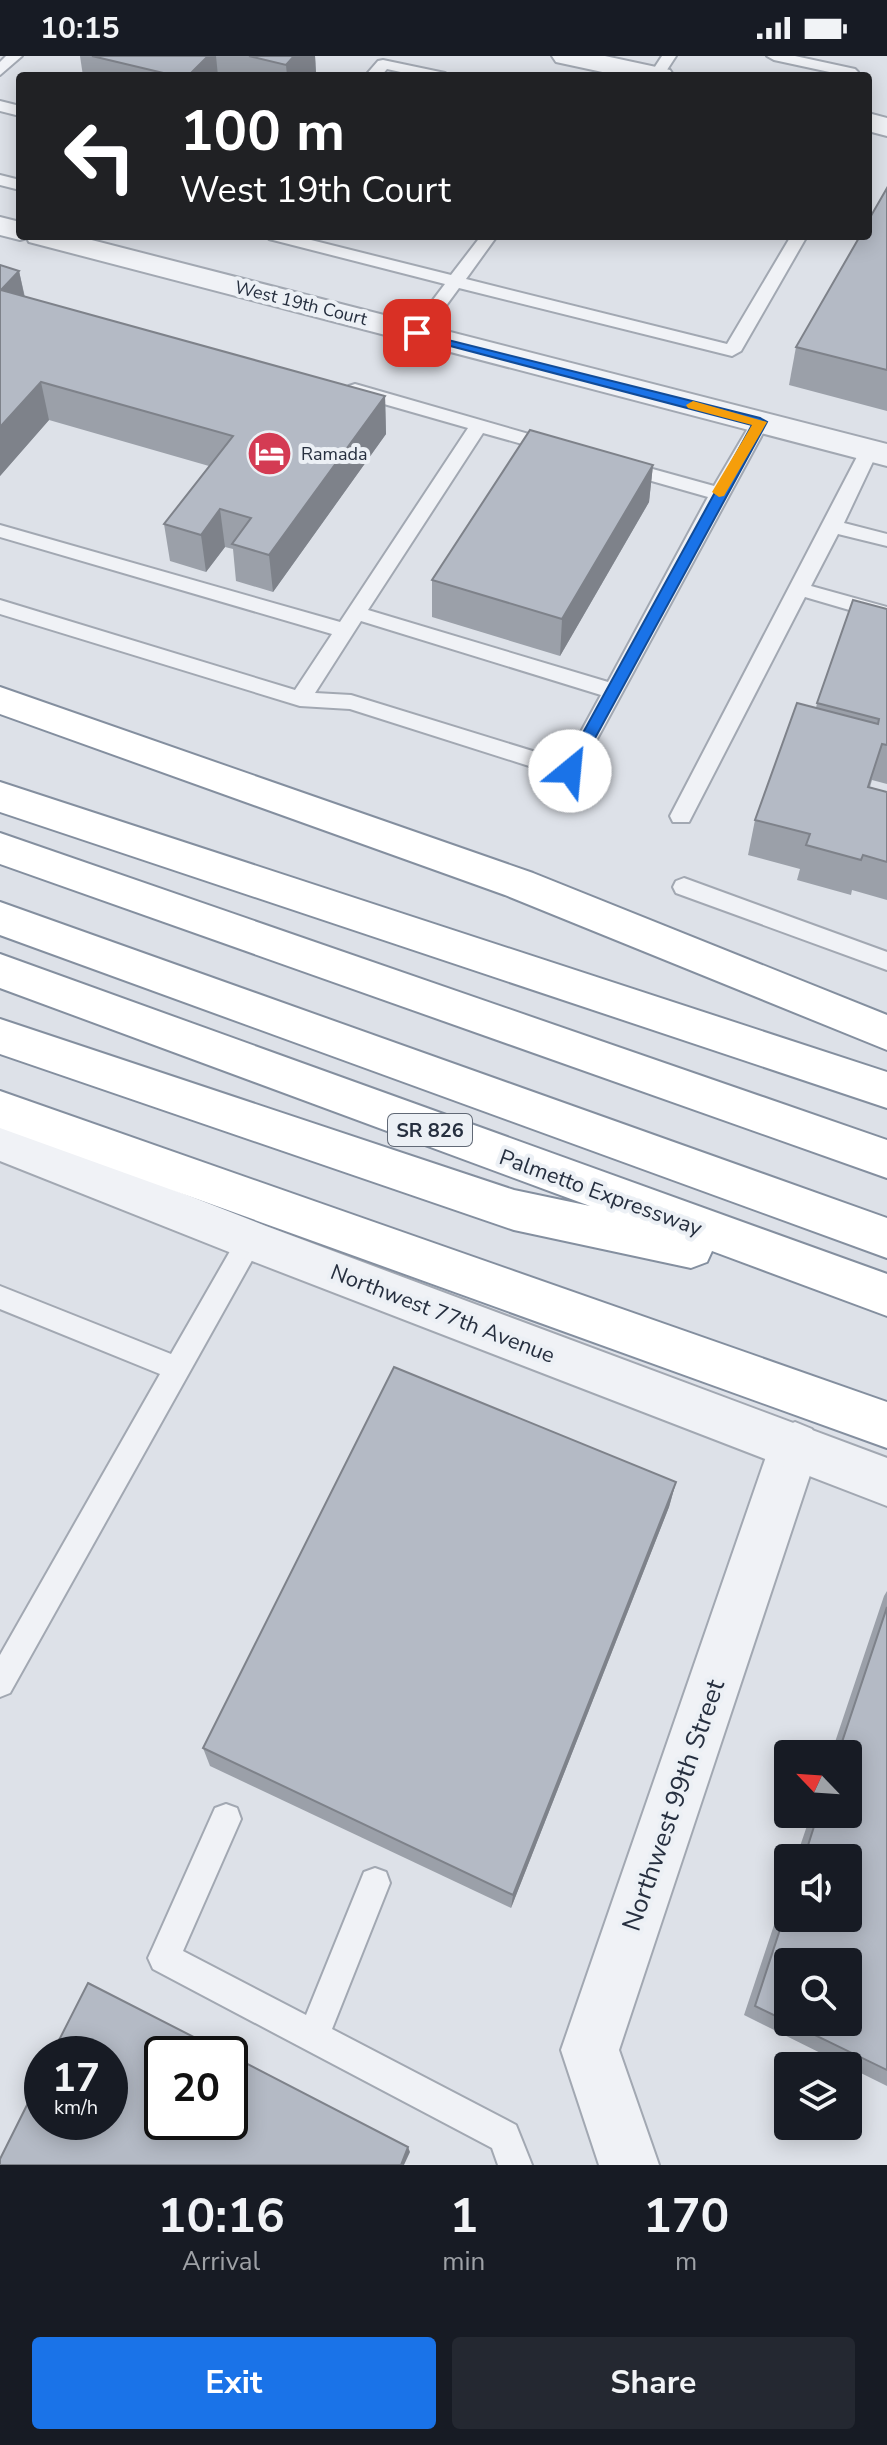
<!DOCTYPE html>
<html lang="en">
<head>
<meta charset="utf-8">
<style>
  :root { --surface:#171b24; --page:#242831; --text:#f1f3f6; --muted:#9ea1a6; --accent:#1a73e8 }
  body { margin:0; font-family:"Nunito Sans",sans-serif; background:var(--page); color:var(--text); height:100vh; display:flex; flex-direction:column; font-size:30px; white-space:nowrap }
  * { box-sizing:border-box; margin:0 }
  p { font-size:26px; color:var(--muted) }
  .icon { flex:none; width:44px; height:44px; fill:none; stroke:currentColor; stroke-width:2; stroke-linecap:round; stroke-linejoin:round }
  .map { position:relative; height:2109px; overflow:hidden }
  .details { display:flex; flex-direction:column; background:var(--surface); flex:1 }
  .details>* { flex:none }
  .hud { position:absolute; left:16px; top:16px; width:856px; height:168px; border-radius:8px; box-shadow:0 4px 20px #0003; background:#202124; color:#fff; overflow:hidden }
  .needle { width:52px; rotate:295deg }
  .tools { position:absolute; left:774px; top:1684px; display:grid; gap:16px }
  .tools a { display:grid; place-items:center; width:88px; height:88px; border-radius:8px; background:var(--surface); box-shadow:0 4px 20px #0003; font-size:40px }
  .speed { position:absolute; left:24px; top:1980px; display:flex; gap:16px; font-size:40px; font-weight:700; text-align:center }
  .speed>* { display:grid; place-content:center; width:104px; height:104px; border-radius:50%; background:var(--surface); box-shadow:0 4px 20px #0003; line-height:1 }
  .speed small { font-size:20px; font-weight:400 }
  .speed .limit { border:4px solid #111; border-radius:12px; background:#fff; color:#111 }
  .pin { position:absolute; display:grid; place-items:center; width:68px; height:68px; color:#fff; margin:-34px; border-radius:16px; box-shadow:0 4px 12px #0006 }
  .me { position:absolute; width:88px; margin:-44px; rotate:28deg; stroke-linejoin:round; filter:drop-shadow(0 0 6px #0008) }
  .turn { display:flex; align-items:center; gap:28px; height:168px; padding:0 32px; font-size:36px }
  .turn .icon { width:104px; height:104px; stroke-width:2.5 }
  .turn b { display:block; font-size:56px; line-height:68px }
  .eta { display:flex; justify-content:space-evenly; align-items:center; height:136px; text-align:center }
  .eta b { font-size:48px; font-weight:700; line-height:56px }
  .button { display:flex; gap:16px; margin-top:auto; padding:16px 32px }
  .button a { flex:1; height:92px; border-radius:8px; background:var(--accent); color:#fff; font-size:32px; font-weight:700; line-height:92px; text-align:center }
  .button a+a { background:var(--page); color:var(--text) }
  .status { display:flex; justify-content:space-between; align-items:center; height:56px; padding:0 40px; background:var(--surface); direction:ltr }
  .status svg { height:22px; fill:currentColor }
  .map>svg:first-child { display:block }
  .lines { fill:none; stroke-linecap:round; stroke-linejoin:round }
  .service-casing { stroke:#a2a8b2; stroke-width:4 }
  .minor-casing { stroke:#a2a8b2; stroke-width:4 }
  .tertiary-casing { stroke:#a2a8b2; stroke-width:4 }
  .motorway-casing { stroke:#848f9f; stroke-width:4 }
  .service { fill:#f0f2f6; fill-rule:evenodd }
  .minor { fill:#f0f2f6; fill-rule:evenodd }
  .tertiary { fill:#f0f2f6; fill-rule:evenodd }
  .motorway { fill:#fff; fill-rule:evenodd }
  .wall { fill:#9ba0a9 }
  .shaded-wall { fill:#7e828a }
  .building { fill:#b4bac5; stroke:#7e828a; stroke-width:2 }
  .route { fill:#1a73e8; stroke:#114b97; stroke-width:2 }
  .slow { fill:#f59e0b }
  .labels { text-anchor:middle; stroke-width:8; stroke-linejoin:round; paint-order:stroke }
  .far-street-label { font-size:18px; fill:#262f3f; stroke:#ecf0f5 }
  .far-poi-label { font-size:18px; fill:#262f3f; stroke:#ecf0f5; text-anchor:start }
  .shield { fill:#ecf0f5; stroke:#616976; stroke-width:2 }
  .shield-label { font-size:20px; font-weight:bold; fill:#262f3f }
  .street-label { font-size:22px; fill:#262f3f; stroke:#ecf0f5 }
  .near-street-label { font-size:26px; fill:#262f3f; stroke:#ecf0f5 }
</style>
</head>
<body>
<div class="status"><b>10:15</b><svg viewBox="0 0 49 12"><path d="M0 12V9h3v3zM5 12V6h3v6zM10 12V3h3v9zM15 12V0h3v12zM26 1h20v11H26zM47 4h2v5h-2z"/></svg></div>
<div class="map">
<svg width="887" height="2109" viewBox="0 0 887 2109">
  <rect width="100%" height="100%" fill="#dde1e8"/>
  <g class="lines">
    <defs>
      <g id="service">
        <polygon points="6,0 22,0 0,19 0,6"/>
        <polygon points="662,0 676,0 663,20 649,20"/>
        <polygon points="767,0 795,0 855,13 858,16 848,20 774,4"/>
        <polygon points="383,4 445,17 448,20 419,20 387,13 381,20 365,20 378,5"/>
        <polygon points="0,45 20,50 20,60 0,55"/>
        <polygon points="0,119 20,124 20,134 0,129"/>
        <polygon points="267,180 295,180 451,219 481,180 497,180 466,223 727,288 791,180 807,180 741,295 732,300 459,232 423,281 411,281 408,277 445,228 269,183"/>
        <path d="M 355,328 L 560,387 L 563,391 L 554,397 L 483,377 L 368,554 L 608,626 L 708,441 L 613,414 L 611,410 L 620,404 L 714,430 L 754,362 L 760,360 L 769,366 L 577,720 L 570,723 L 350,653 L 300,650 L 0,558 L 0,544 L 295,634 L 332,578 L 0,481 L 0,469 L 340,566 L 468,372 L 349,338 L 346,334 L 349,330 ZM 361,565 L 601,639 L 565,705 L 351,639 L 315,637 Z"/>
        <polygon points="869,389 878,395 844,467 887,478 887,490 838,478 811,530 887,551 887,565 805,541 689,766 673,766 670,760 860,395"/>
        <polygon points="684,822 887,896 887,914 676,837 673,831 676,825"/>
        <polygon points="250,1173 259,1176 263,1184 259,1192 10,1637 0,1641 0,1599 160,1318 0,1253 0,1230 171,1298 241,1176"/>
        <polygon points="226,1748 237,1752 241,1763 183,1895 306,1959 364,1816 375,1812 386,1816 390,1827 332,1973 516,2069 532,2109 498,2109 492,2092 153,1913 148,1902 153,1891 215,1752"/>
      </g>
      <g id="minor">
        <polygon points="0,161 20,166 20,180 76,180 887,388 887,410 29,186 27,182 20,184 0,179"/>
        <polygon points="795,1366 812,1373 820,1389 619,1994 659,2109 599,2109 561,1994 770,1389 778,1373"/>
      </g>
      <g id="tertiary">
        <polygon points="552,0 605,0 670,14 674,20 621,20 556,6"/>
        <polygon points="868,57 887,62 887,80 868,75"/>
        <polygon points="0,1066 266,1170 887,1402 887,1450 234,1198 0,1105"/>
      </g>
      <g id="motorway">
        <polygon points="0,631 533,817 887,959 887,994 505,839 0,658"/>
        <polygon points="0,726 887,1016 887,1052 0,756"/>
        <polygon points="0,777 887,1084 887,1122 0,808"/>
        <polygon points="0,846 887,1162 887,1202 0,879"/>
        <polygon points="0,898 887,1218 887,1260 712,1195 707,1206 691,1212 514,1174 0,998 0,963 514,1134 590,1150 0,932"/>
        <polygon points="0,1035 887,1346 887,1392 0,1072"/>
      </g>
    </defs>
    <use href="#service" class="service-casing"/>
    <use href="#minor" class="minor-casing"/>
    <use href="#tertiary" class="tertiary-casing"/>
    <use href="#motorway" class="motorway-casing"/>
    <use href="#service" class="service"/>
    <use href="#minor" class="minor"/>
    <use href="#tertiary" class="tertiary"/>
    <use href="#motorway" class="motorway"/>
  </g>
  <g class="wall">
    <polygon points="80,0 315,0 316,17 313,20 83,20"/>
    <polygon points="887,132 887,355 789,329 796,291"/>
    <polygon points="19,215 25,241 385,340 386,378 273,536 236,525 233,493 225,491 206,516 170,505 164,468 209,410 49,364 0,420"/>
    <polygon points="653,409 649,446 560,600 432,561 432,524"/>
    <polygon points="887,553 887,728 872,724 870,731 887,736 887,844 852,834 851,839 797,824 800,813 748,799 755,764 816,652 817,647"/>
    <polygon points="676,1426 669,1451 511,1852 210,1710 203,1692"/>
    <polygon points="887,1535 887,2030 744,1959 788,1827 788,1862 848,1802 796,1802 811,1758 848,1758 848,1698 831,1698 884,1540"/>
  </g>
  <g class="shaded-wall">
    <polygon points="208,0 216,0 218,20 188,20"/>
    <polygon points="294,0 315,0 316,17 313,20 287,20 286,9"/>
    <polygon points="19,215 27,253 1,234"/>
    <polygon points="41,326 49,364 0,420 0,371"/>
    <polygon points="385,340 386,378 273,536 269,499"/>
    <polygon points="653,409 649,446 560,600 562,563"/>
    <polygon points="220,453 225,491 206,516 201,479"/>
    <polygon points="676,1426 669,1451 511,1852 513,1839"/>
    <polygon points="408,2091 410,2096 404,2109 401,2109"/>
  </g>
  <g class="building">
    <polygon points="92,0 208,0 188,20 176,20"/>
    <polygon points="249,0 294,0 286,9"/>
    <polygon points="887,132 887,314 796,291 860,180 868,180 868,165"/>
    <polygon points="0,209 19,215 1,234 385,340 269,499 232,488 251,462 220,453 201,479 164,468 233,380 41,326 0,371"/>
    <polygon points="530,374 653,409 562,563 432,524"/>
    <polygon points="853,544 887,553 887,689 882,688 868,731 887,736 887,806 863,799 861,804 806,789 810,778 755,764 797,647 878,668 879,663 817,647"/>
    <polygon points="394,1311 676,1426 513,1839 203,1692"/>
    <polygon points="887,1551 887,2014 788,1966 848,1966 848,1906 788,1906 788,1966 755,1950 788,1849 788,1862 848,1862 848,1802 804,1802 818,1758 848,1758 848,1698 838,1698"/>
    <polygon points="88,1927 227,1998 162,1998 162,2066 230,2066 230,1999 408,2091 401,2109 0,2109 0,2103 42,2019 42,2066 110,2066 110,1998 52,1998"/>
  </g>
  <polygon class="route" points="412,275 760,362 767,366 575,719 564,719 562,715 752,369 412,280"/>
  <polygon class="slow" points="693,345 767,366 724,440 719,441 712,436 752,369 688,352 686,349"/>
  <defs>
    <symbol id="hotel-disc" viewBox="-11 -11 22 22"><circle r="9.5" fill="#d43b53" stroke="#ecf0f5"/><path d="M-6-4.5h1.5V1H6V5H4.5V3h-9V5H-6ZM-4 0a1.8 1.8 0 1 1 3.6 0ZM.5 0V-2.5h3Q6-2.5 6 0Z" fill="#fff"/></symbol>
  </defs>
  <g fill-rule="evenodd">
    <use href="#hotel-disc" x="244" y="372" width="51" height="51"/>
  </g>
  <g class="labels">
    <g class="far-street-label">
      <text transform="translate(301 247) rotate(14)" y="6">West 19th Court</text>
    </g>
    <g class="far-poi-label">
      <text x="301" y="404">Ramada</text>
    </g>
    <rect class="shield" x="388" y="1058" width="84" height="32" rx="6"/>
    <g class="shield-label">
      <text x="430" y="1081">SR 826</text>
    </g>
    <g class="street-label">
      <text transform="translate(601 1136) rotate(20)" y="8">Palmetto Expressway</text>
      <text transform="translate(443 1257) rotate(21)" y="8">Northwest 77th Avenue</text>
    </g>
    <g class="near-street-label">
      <text transform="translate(673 1749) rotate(-71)" y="9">Northwest 99th Street</text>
    </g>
  </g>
</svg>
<div class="tools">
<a><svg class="needle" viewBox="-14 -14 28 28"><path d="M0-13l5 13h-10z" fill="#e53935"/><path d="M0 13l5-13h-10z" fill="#9ea1a6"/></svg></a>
<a><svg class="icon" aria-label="sound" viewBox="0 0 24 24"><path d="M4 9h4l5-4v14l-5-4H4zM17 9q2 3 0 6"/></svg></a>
<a><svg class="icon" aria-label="search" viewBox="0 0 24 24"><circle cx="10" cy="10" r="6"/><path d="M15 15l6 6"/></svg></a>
<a><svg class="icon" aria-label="layers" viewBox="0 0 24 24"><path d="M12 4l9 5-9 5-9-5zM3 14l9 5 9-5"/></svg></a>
</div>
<div class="speed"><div>17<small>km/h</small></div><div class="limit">20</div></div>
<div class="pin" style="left:417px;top:277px;background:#d93025"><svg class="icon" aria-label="arrive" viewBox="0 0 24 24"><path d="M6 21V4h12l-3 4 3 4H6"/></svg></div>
<svg class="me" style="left:570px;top:715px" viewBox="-20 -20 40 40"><circle r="19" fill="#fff"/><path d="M0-13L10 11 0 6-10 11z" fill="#1a73e8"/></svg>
<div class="hud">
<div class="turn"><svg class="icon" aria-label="left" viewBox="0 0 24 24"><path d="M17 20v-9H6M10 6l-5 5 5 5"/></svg><div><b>100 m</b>West 19th Court</div></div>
</div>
</div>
<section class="details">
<div class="eta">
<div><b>10:16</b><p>Arrival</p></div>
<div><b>1</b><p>min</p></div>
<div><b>170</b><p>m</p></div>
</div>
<div class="button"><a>Exit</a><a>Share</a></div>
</section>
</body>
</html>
